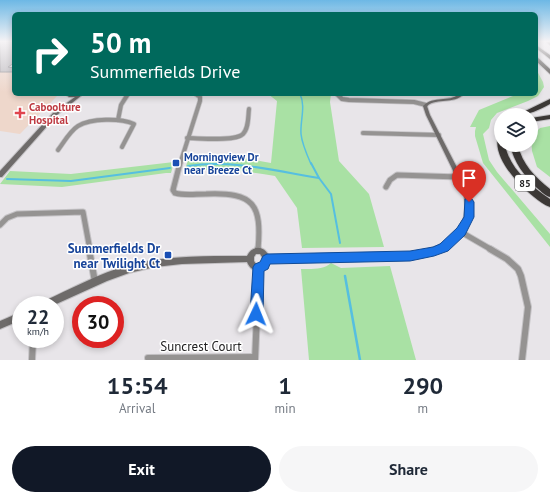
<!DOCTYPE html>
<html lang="en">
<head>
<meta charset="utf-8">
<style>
  :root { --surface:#fff; --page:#f6f6f7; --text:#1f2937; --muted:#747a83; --accent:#111827 }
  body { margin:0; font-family:"PT Sans",sans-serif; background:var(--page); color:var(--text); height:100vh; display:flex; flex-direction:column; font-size:15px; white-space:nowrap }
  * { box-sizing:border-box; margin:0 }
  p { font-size:13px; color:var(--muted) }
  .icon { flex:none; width:22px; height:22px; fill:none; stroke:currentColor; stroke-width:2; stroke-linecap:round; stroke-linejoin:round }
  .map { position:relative; height:360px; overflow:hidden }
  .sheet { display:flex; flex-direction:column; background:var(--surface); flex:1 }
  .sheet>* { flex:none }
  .hud { position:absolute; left:12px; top:12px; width:526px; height:84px; border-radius:6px; box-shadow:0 2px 6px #0003; background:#00695c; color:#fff; overflow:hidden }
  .buttons { position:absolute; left:494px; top:108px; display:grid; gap:8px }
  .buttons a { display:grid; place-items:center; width:44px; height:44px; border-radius:50%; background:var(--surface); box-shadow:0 2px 6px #0003; font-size:20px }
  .speed { position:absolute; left:12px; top:296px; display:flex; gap:8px; font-size:20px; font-weight:700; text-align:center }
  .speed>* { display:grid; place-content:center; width:52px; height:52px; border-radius:50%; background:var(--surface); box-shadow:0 2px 6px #0003; line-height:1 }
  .speed small { font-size:10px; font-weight:400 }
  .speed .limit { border:6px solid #d22; background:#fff; color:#111 }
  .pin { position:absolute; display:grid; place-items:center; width:34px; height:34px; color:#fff; margin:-41px -17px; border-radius:50% 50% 50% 0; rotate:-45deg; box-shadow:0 0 4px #0007 }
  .pin .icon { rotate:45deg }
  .me { position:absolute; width:44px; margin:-22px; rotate:2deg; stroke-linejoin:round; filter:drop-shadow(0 0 3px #0008) }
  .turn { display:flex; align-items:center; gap:14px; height:84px; padding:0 12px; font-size:18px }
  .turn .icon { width:52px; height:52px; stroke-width:2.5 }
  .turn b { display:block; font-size:28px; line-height:34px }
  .eta { display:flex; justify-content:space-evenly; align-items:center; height:68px; text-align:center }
  .eta b { font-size:24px; font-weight:700; line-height:28px }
  .action { display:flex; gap:8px; margin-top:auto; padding:8px 12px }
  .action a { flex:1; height:46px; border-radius:24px; background:var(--accent); color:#fff; font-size:16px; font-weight:700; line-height:46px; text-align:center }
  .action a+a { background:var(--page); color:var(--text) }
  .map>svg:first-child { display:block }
  .medical { fill:#eed7cb }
  .green { fill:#a9e1a4 }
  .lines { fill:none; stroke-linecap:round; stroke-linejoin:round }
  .stream-far2 { stroke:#56bfe0; stroke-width:1.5 }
  .stream-far1 { stroke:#56bfe0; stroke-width:2 }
  .stream { stroke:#56bfe0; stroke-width:2.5 }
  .building { fill:#bebbbf; stroke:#959296 }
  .street-far3-casing { stroke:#c4c2c5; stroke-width:4.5 }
  .street-far2-casing { stroke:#c4c2c5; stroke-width:5.5 }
  .street-far1-casing { stroke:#c4c2c5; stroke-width:7 }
  .street-casing { stroke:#c4c2c5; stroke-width:8 }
  .secondary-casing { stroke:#c4c2c5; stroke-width:2 }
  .highway-casing { stroke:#c4c2c5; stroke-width:2 }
  .street-far3 { stroke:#959392; stroke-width:3 }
  .street-far2 { stroke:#959392; stroke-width:4 }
  .street-far1 { stroke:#959392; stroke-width:5 }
  .street { stroke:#959392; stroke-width:6 }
  .secondary { fill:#6e6b6a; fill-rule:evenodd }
  .highway { fill:#3c3836; fill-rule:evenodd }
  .route { fill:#1a73e8; stroke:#114b97 }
  .health-dot { fill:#e0444e; stroke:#fff; stroke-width:1.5 }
  .transit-dot { fill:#1a4fb4; stroke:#fff; stroke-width:1.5 }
  .labels { text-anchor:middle; stroke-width:3; stroke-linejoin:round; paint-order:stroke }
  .shield { fill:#fff; stroke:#646464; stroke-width:1 }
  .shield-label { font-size:10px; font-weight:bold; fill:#222122 }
  .health-label { font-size:11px; font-weight:bold; fill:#be3a42; stroke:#fff; text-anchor:start }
  .transit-label { font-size:11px; font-weight:bold; fill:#164399; stroke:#fff; text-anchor:start }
  .near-transit-label { font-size:13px; font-weight:bold; fill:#164399; stroke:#fff; text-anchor:end }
  .near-street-label { font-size:13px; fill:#222122; stroke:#fff }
</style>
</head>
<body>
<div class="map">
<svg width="550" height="360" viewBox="0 0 550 360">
  <rect width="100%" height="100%" fill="#e8e5e9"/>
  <polygon class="medical" points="0,71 14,73 14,94 47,94 57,96 20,134 0,131"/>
  <g class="green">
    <polygon points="536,69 543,82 544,87 538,96 528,101 497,113 491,120 489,128 483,134 489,160 497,172 550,234 550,247 483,163 475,136 475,131 476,127 470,127 479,110 518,94 536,94"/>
    <path d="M 268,94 L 331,94 L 330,102 L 339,161 L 369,194 L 384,247 L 302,248 L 297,208 L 275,176 C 244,171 215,167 184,172 L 188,160 L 237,157 L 271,163 L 277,101 Z"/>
    <polygon points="550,126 550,177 537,167 532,151 531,137 540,128"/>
    <polygon points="174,162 171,173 166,173 62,187 0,184 10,171 71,174"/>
    <path d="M 331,263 L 341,268 L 390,266 L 416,360 L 309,360 L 301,269 C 311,269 324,270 331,263 Z"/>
  </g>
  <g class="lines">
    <path class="stream-far2" d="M 300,94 C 306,106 300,121 301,134 C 302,144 307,155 311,164"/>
    <g class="stream-far1">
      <polyline points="311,163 319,178 331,194 340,243"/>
      <path d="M 188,166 C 231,159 276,171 319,178"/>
      <polyline points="7,179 71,181 170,168"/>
    </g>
    <polyline class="stream" points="345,276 360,360"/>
  </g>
  <polygon class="building" points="4,41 14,43 14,63 8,67 14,68 14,72 0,72 0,43"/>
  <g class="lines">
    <defs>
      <g id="street-far3">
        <polyline points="195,94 197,95"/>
        <polyline points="336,94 338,95"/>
        <polyline points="127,95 128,94"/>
      </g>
      <g id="street-far2">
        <polyline points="337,94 342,99 349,100 414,102 426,105"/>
        <polyline points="118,120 121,105 128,94"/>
        <polyline points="363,133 439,135"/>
        <path d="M 187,138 C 199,138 235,142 243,134 C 249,128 248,116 249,109"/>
        <path d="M 58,150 C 64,142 70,131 78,126 C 91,118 121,118 134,124 L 122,147"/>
        <polyline points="180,164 200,101 200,97 196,94"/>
      </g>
      <g id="street-far1">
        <path d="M 180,163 L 173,190 L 175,193 C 185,196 195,194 206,194 C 254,192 262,204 258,250"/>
        <polyline points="386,187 390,180 397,175 459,177"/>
        <polyline points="0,225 7,218 17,214 83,212 90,250"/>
        <polyline points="461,232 492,250"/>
      </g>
      <g id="street">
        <polyline points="89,249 95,282"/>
        <polyline points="490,249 507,259 518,269 521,276 528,307 522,360"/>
        <polyline points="258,251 258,249"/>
        <polyline points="148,358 255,357"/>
        <polyline points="32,360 33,339"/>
        <polyline points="255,360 259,267"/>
      </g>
      <g id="secondary">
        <polygon points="65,94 81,94 82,95 57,115 2,177 0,177 0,171 53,113 75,97 69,97"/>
        <path d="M 459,94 L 464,94 C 453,105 438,97 427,106 L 430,115 L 469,191 C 473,207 473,221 463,234 C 437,268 382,260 345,260 C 320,261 295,261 269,262 C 264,273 252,274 247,262 L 182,264 L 155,267 L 129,273 L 107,281 L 54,305 L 41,305 L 42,302 C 71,289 99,273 130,265 C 168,255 208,256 247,256 C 252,245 264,245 269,256 C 295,255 320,254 346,254 C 372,254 410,258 434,247 C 441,245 447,240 452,236 C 466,224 467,208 463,191 L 426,115 L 423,106 C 434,95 448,103 459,94 ZM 256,254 L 260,254 L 262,257 L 262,261 L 260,264 L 256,264 L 254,261 L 254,257 Z"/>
        <polygon points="21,312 21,320 0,329 0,321"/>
      </g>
      <g id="highway">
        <polygon points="545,41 550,41 550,45"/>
        <polygon points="536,45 550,55 550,59 536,48"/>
        <polygon points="536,56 550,69 550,74 536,61"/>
        <path d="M 550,99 L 550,104 C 539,110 529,115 517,115 Z"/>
        <polygon points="550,115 550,119 531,122 531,118"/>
        <path d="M 499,133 L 501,133 L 501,145 L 505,145 C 510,169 530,185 550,199 L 550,207 C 544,205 539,201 534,197 C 518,184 490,156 499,133 Z"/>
        <path d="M 510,145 L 518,145 C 522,164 535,177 550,189 L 550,197 C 545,196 541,191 537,188 C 524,176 514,162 510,145 Z"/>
      </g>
    </defs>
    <use href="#street-far3" class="street-far3-casing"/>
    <use href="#street-far2" class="street-far2-casing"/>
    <use href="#street-far1" class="street-far1-casing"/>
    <use href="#street" class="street-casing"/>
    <use href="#secondary" class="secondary-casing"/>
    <use href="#highway" class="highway-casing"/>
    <use href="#street-far3" class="street-far3"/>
    <use href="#street-far2" class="street-far2"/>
    <use href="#street-far1" class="street-far1"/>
    <use href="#street" class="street"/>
    <use href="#secondary" class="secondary"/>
    <use href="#highway" class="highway"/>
  </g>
  <linearGradient id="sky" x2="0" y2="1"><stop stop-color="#6db8e5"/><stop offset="0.45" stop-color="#f5f3f5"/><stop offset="1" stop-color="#f5f3f5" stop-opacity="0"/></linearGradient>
  <rect width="550" height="92" fill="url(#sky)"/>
  <polygon class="route" points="469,198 472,199 474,202 474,217 465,235 448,251 434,256 410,261 270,264 268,269 264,271 263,314 261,319 256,321 252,319 250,314 253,267 255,264 260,262 263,256 267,254 410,251 433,247 440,244 457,228 464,217 465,199"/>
  <path class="health-dot" d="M18 107h4v4h4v4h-4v4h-4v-4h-4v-4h4z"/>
  <g class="transit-dot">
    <rect x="172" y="159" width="8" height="8" rx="2"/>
    <rect x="164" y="251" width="8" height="8" rx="2"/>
  </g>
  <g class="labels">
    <rect class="shield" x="515" y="175" width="20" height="16" rx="3"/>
    <g class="shield-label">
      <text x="525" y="187">85</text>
    </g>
    <g class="health-label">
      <text x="29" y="111">Caboolture<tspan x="29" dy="13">Hospital</tspan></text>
    </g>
    <g class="transit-label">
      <text x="184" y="161">Morningview Dr<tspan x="184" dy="13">near Breeze Ct</tspan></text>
    </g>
    <g class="near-transit-label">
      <text x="160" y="253">Summerfields Dr<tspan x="160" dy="15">near Twilight Ct</tspan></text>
    </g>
    <g class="near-street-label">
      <text x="201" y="351">Suncrest Court</text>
    </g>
  </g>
</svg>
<div class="buttons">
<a><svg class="icon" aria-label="layers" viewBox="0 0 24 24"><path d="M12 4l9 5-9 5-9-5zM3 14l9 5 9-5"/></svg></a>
</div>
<div class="speed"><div>22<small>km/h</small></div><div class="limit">30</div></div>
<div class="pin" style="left:469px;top:202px;background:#d93025"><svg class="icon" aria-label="arrive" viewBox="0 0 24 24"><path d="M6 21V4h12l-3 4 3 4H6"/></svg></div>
<svg class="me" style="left:256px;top:314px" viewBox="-20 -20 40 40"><path d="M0-17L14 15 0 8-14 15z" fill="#1a73e8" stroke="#fff" stroke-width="4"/></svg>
<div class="hud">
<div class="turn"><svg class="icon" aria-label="right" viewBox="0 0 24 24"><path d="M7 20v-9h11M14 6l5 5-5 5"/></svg><div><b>50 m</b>Summerfields Drive</div></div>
</div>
</div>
<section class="sheet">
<div class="eta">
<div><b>15:54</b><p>Arrival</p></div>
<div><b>1</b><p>min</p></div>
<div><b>290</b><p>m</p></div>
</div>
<div class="action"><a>Exit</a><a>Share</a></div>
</section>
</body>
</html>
